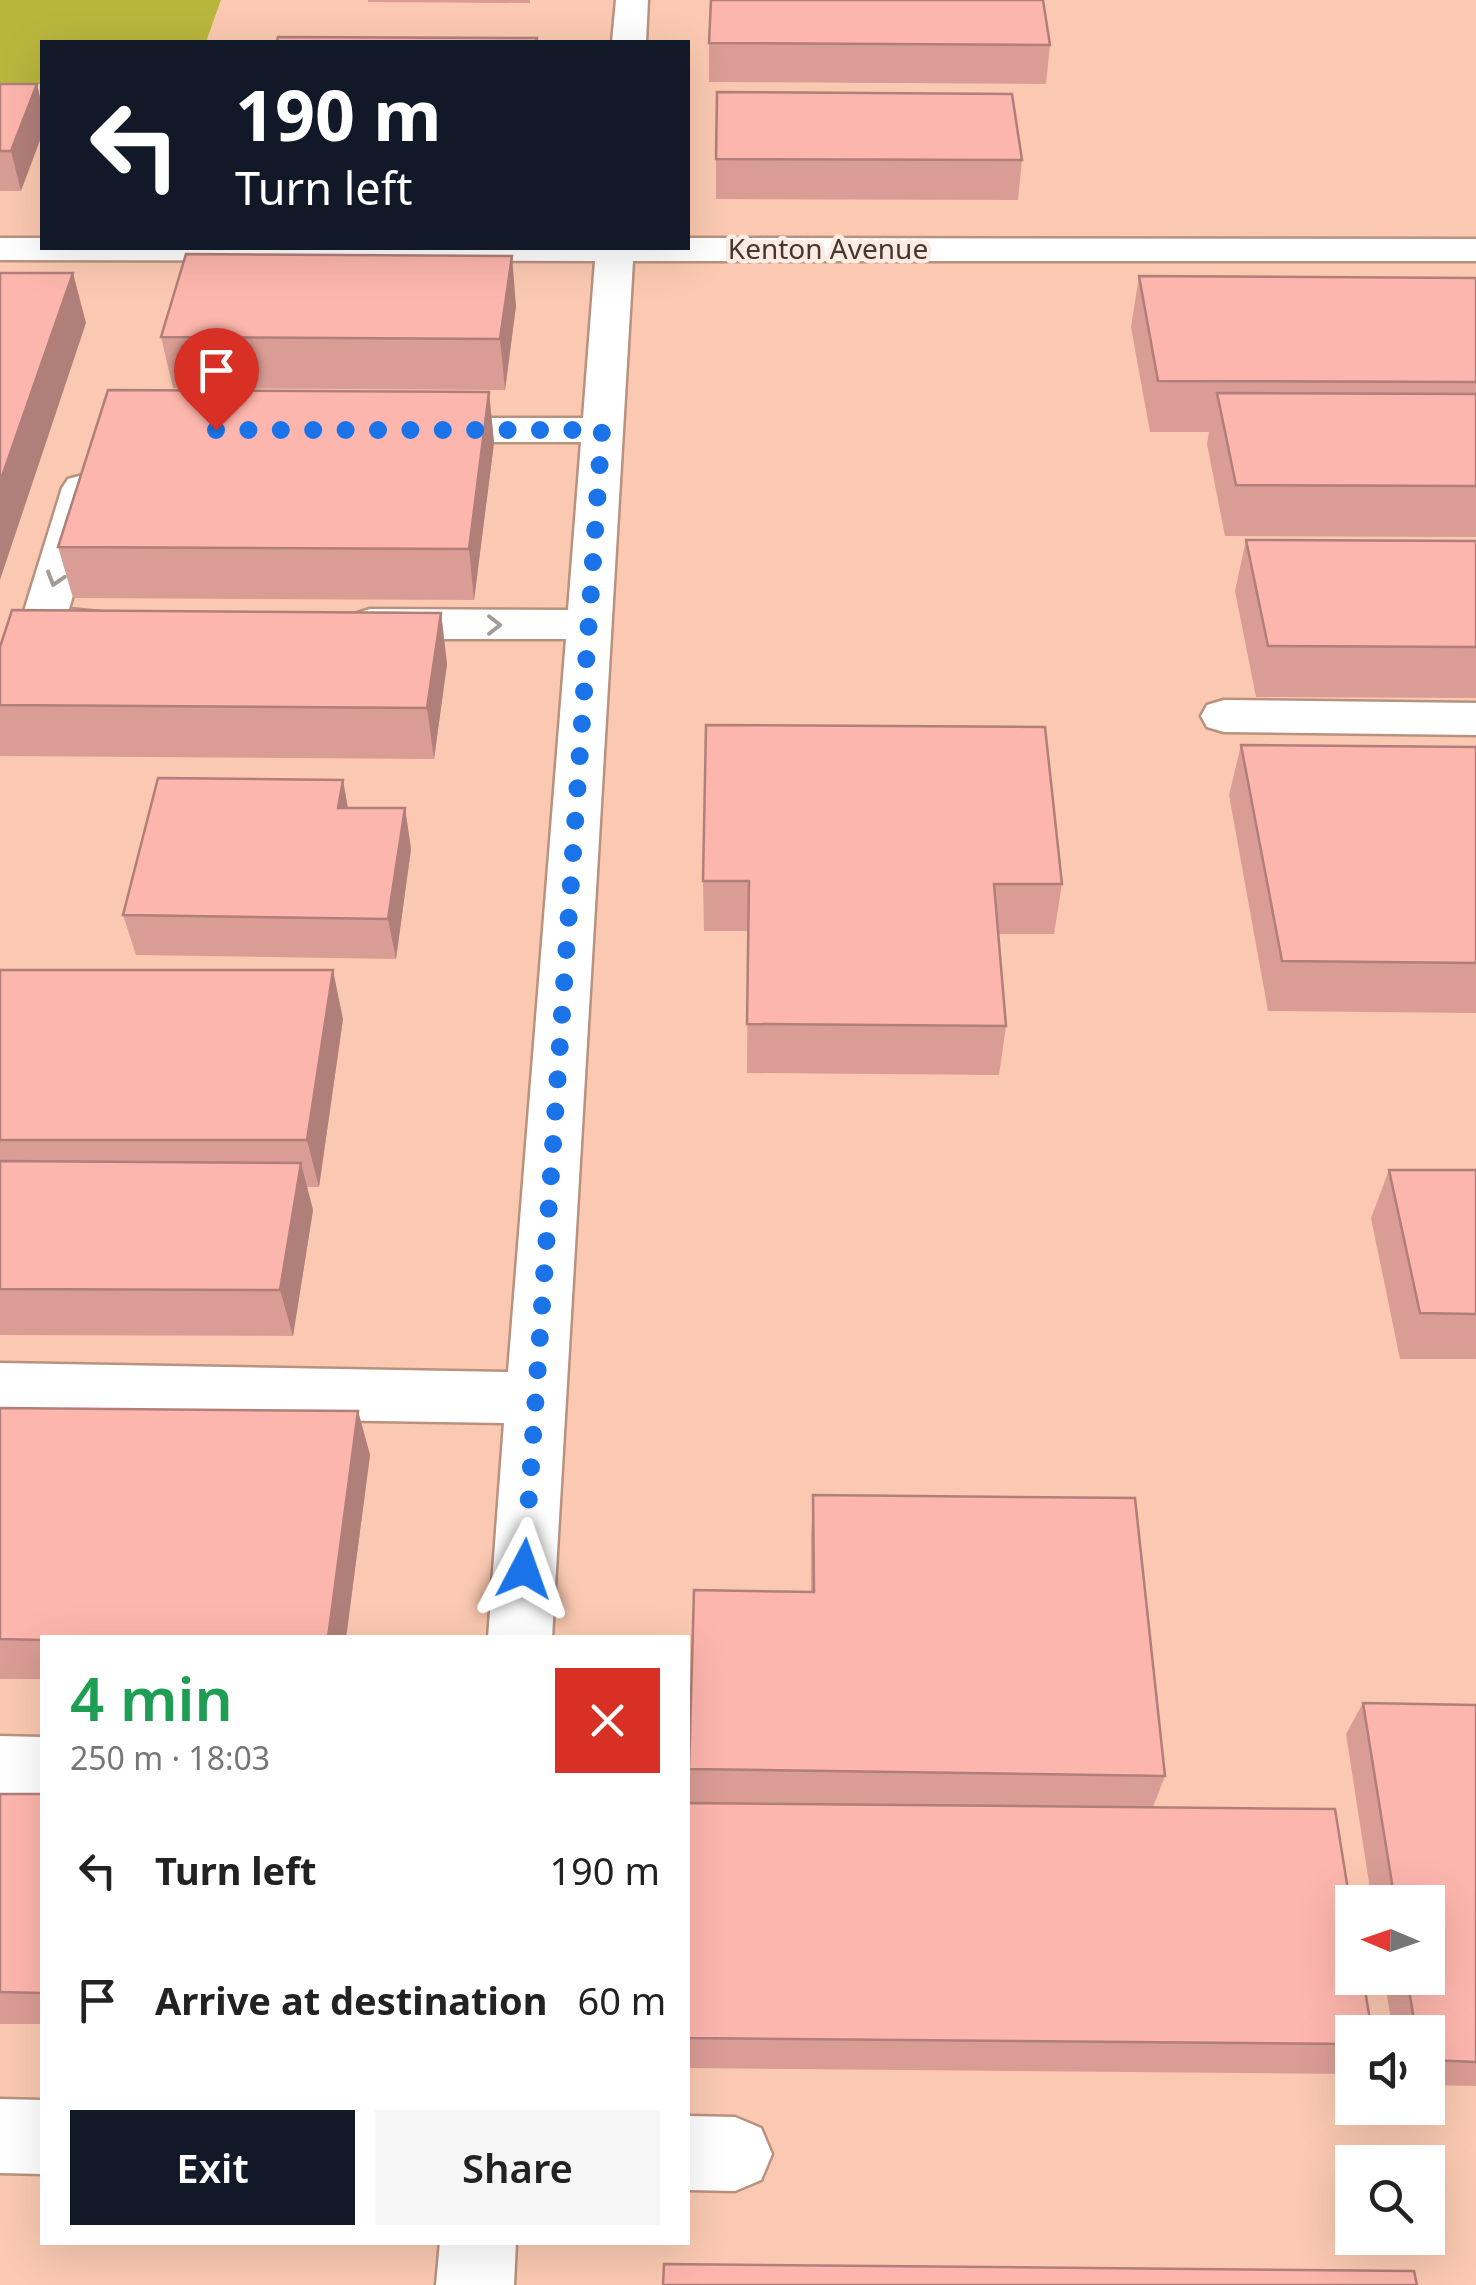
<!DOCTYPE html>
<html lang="en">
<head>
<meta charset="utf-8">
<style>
  :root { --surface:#fff; --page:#f6f6f6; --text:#222; --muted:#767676; --accent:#111827 }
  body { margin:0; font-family:"Noto Sans",sans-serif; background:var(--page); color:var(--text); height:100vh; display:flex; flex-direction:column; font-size:38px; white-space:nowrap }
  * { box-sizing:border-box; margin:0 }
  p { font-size:32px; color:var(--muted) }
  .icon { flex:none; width:55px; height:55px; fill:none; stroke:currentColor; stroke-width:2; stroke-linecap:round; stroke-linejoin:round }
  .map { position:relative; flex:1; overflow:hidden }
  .drawer { position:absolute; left:40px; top:1635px; width:650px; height:610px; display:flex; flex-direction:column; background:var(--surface); border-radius:0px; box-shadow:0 10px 40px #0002 }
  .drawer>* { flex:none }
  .hud { position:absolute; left:40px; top:40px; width:650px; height:210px; border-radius:0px; box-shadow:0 10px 40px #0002; background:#111827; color:#fff; overflow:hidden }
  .needle { width:65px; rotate:272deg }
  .fabs { position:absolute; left:1335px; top:1885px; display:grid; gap:20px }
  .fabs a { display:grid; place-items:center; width:110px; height:110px; border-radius:0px; background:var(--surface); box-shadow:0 10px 40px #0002; font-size:50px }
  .pin { position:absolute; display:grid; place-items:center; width:85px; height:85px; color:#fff; margin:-102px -42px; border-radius:50% 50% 50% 0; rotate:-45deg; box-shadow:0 0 10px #0007 }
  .pin .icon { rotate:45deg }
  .me { position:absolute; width:110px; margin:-55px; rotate:4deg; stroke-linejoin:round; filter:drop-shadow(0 0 8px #0008) }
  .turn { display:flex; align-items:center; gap:35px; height:210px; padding:0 30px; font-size:45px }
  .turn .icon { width:130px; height:130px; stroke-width:2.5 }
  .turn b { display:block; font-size:70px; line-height:85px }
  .round { display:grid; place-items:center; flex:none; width:105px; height:105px; border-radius:0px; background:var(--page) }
  .summary { display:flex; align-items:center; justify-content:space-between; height:170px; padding:0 30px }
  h1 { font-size:60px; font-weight:600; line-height:75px; color:#1e9e55 }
  .cta { display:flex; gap:20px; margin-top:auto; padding:20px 30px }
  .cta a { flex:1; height:115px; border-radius:0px; background:var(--accent); color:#fff; font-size:40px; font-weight:600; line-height:115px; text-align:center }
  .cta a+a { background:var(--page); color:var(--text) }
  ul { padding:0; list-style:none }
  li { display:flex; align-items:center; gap:30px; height:130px; padding:0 30px }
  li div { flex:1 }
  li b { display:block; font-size:38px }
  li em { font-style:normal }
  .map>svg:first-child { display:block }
  .built { fill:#fbc9b1; fill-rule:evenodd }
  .forest { fill:#bab63d }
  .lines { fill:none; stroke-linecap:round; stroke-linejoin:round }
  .minor-casing { stroke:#b9927f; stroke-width:5 }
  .minor { fill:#fff; fill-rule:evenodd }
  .wall { fill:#da9d95 }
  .shaded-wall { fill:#b17f79 }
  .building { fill:#fdb6ad; stroke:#b17f79; stroke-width:2.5 }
  .oneway { stroke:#a39b96 }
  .route { stroke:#1a73e8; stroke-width:18; stroke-dasharray:0 32.4 }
  .labels { text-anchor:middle; stroke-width:9; stroke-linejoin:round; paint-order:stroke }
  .far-street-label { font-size:28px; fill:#47372e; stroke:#fcebe2 }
</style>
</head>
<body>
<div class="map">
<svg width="1476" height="2285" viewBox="0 0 1476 2285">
  <rect width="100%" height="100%" fill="#fcd9c9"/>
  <path class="built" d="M 221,0 L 1476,0 L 1476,2285 L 0,2285 L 0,83 L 42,84 L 42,248 L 688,248 L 688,42 L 206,42 ZM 42,1638 L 688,1638 L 688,2242 L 42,2242 ZM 1352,1902 L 1428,1902 L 1428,1978 L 1352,1978 ZM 1352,2032 L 1428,2032 L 1428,2108 L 1352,2108 ZM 1352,2162 L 1428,2162 L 1428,2238 L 1352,2238 Z"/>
  <polygon class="forest" points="0,0 221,0 206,42 42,42 42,84 0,83"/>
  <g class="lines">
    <defs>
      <g id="minor">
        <polygon points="616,0 648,0 646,42 612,42"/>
        <polygon points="0,238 42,238 42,248 688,248 688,238 1476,239 1476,261 633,261 552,1638 488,1638 504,1423 0,1415 0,1363 508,1372 566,639 370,639 354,634 348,624 354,614 370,609 568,610 581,442 420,442 405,439 399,430 405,421 420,418 583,418 595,261 0,260"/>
        <path d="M 83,475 L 98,479 L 104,488 L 69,609 L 120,614 L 126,624 L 120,634 C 91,642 55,642 26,634 L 20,624 L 62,488 L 68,479 Z"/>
        <polygon points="1224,700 1476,703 1476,735 1224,732 1207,727 1201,716 1207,705"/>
        <polygon points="0,1736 42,1737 42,1801 0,1800"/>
        <polygon points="0,2099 42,2100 42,2174 0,2173"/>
        <polygon points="688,2116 735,2117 761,2128 772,2154 761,2180 735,2191 688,2190"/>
        <polygon points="440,2242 516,2242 514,2285 436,2285"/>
      </g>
    </defs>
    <use href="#minor" class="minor-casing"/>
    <use href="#minor" class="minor"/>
  </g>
  <g class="wall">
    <polygon points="368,0 530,0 530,3 368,2"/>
    <polygon points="709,43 1050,45 1046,84 709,82"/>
    <polygon points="0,84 21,191 0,191"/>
    <polygon points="716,159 1022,160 1018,200 716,199"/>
    <polygon points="1139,276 1476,278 1476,537 1225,536 1207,444 1209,432 1150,432 1131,327"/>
    <polygon points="516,306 505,390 173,388 161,337"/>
    <polygon points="489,392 494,443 474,600 73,598 58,547"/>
    <polygon points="1246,540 1476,541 1476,698 1256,697 1235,591"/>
    <polygon points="441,613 447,664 434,759 0,756 0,647"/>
    <polygon points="1241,745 1476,747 1476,1013 1268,1011 1229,795"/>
    <polygon points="343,780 348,808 405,808 411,849 396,959 136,955 123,915"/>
    <polygon points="703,881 1062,884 1054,934 998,934 1006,1026 999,1075 747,1073 748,931 704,931"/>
    <polygon points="0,970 343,1019 319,1187 307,1187 313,1210 293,1336 0,1335"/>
    <polygon points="1389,1170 1476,1170 1476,1359 1400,1359 1371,1218"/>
    <polygon points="0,1408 358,1411 370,1455 346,1638 42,1638 42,1679 0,1679"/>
    <polygon points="813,1495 1165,1776 1153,1807 1352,2032 1352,2072 1351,2074 688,2068 688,1803 690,1803 689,1769 811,1592 811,1537"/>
    <polygon points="1363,1703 1476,1705 1476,2086 1428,2085 1428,2032 1393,2032 1384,1978 1428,1978 1428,1902 1372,1902 1346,1734"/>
    <rect x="0" y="1794" width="42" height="230"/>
  </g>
  <g class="shaded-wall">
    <polygon points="37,84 42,106 42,135 21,191 11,151"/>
    <polygon points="512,256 516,306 505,390 500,339"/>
    <polygon points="73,273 86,323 0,580 0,482"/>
    <polygon points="489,392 494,443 474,600 469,549"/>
    <polygon points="441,613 447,664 434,759 427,708"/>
    <polygon points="343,780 350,821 338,808"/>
    <polygon points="405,808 411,849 396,959 388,919"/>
    <polygon points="333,970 343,1019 319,1187 307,1140"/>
    <polygon points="301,1163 313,1210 293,1336 280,1290"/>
    <polygon points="358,1411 370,1455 346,1638 328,1638"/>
  </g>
  <g class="building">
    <polygon points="711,0 1043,0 1050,45 709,43"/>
    <polygon points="278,37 537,38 536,42 277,42"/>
    <polygon points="0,84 37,84 11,151 0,151"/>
    <polygon points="717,92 1012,94 1022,160 716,159"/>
    <polygon points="186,254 512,256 500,339 161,337"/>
    <polygon points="0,273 73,273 0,482"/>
    <polygon points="1139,276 1476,278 1476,382 1158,381"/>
    <polygon points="108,390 489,392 469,549 58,547"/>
    <polygon points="1217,393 1476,394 1476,486 1236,485"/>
    <polygon points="1246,540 1476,541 1476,647 1268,646"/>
    <polygon points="12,610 441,613 427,708 0,705 0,647"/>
    <polygon points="706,725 1045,727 1062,884 994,884 1006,1026 747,1024 749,881 703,881"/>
    <polygon points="1241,745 1476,747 1476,963 1282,961"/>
    <polygon points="158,778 343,780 338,808 405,808 388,919 123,915"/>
    <polygon points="0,970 333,970 307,1140 0,1140"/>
    <polygon points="0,1161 301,1163 280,1290 0,1289"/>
    <polygon points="1389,1170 1476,1170 1476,1314 1420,1313"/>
    <polygon points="0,1408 358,1411 328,1638 42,1638 42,1640 0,1639"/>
    <polygon points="813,1495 1135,1498 1165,1776 689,1769 694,1590 814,1592"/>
    <polygon points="1363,1703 1476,1705 1476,2062 1428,2060 1428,2032 1416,2032 1407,1978 1428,1978 1428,1902 1395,1902"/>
    <polygon points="0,1794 42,1794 42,1993 0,1992"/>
    <polygon points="688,1803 1335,1809 1352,1915 1352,1978 1363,1978 1372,2032 1352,2032 1352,2044 688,2038"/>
    <polygon points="664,2264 1414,2271 1417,2285 663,2285"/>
  </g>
  <defs><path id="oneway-chevron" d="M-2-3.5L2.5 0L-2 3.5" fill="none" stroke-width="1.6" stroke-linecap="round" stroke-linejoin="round" transform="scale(2.5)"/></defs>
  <g class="oneway">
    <use href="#oneway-chevron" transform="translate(55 579) rotate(107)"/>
    <use href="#oneway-chevron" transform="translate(494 625)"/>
  </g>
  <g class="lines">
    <polyline class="route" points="216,430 602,430 524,1569"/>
  </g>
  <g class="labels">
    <g class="far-street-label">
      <text x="828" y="259">Kenton Avenue</text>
    </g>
  </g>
</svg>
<div class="fabs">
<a><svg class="needle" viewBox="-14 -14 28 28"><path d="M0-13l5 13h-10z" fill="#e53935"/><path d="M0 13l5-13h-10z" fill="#767676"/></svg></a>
<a><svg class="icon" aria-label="sound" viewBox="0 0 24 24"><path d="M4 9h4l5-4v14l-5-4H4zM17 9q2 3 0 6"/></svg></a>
<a><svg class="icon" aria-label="search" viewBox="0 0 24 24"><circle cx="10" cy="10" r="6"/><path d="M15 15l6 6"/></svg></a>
</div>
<div class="pin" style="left:216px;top:430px;background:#d93025"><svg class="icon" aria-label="arrive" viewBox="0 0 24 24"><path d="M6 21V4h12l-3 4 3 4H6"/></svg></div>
<svg class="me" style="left:524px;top:1569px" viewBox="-20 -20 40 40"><path d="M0-17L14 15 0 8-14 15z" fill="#1a73e8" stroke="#fff" stroke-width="4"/></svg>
<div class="hud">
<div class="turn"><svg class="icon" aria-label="left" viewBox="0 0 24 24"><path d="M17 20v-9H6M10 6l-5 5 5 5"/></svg><div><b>190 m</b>Turn left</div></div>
</div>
<section class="drawer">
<div class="summary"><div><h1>4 min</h1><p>250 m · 18:03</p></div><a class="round" style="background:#d93025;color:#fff"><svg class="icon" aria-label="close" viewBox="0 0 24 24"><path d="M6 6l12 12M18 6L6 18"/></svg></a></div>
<ul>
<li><svg class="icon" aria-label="left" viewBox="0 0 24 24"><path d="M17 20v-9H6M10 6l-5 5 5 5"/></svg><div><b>Turn left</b></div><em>190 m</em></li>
<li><svg class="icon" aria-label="arrive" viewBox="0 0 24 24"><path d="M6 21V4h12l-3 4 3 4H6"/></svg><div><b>Arrive at destination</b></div><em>60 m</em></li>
</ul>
<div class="cta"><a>Exit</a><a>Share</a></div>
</section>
</div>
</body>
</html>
